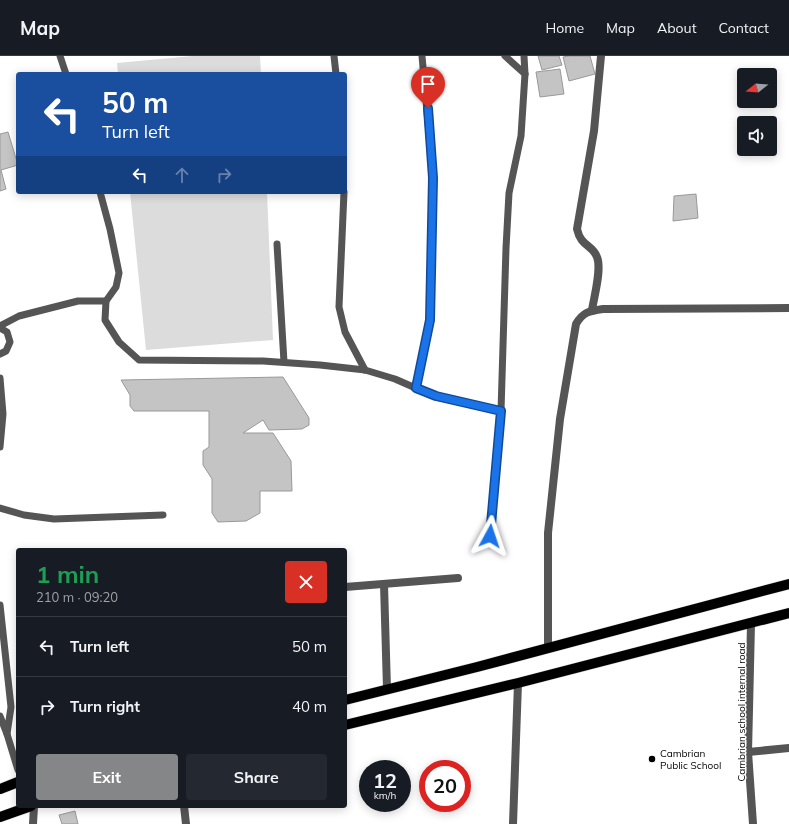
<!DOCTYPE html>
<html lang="en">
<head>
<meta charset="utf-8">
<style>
  :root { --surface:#171b24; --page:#242831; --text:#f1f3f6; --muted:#9ea1a6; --line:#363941; --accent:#858687 }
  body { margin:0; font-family:Mulish,sans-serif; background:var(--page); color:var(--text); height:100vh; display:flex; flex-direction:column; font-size:15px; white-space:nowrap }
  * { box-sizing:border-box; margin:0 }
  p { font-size:13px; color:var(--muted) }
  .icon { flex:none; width:22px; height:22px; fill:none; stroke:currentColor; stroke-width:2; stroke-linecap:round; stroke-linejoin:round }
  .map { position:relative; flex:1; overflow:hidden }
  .side { position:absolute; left:16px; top:492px; width:331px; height:260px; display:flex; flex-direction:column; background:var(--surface); border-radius:4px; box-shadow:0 2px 10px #0003 }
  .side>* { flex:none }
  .banner { position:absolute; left:16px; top:16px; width:331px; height:122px; border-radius:4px; box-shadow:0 2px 10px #0003; background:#1a4fa0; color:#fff; overflow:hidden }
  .needle { width:26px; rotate:253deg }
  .fabs { position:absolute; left:737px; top:12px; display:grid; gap:8px }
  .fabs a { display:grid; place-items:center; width:40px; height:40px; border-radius:4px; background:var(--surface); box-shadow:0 2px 10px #0003; font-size:20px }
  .speed { position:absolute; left:359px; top:704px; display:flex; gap:8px; font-size:20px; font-weight:700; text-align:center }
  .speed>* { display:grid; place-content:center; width:52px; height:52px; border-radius:50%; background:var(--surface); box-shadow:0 2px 10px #0003; line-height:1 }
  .speed small { font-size:10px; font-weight:400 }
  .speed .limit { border:6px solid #d22; background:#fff; color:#111 }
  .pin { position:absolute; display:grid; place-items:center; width:34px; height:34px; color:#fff; margin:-41px -17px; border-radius:50% 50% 50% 0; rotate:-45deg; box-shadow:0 0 4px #0007 }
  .pin .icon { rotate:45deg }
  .me { position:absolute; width:44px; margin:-22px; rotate:5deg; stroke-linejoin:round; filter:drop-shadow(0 0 3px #0008) }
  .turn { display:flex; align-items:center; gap:14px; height:84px; padding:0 20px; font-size:18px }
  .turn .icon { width:52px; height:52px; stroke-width:2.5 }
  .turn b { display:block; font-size:28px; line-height:34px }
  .lanes { display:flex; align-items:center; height:38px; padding:0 20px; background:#0003; justify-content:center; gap:20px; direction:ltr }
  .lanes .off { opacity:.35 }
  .round { display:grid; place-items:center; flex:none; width:42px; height:42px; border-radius:4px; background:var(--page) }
  .summary { display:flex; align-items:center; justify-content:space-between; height:68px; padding:0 20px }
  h1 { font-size:24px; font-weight:700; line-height:30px; color:#1e9e55 }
  .primary-button { display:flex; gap:8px; margin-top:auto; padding:8px 20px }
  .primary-button a { flex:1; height:46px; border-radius:4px; background:var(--accent); color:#fff; font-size:16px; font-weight:700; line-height:46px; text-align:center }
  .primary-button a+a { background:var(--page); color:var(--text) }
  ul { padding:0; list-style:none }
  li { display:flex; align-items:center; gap:12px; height:60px; padding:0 20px; border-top:1px solid var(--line) }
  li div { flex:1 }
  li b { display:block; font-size:15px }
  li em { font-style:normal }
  header { display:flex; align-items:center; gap:24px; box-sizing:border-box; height:56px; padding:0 20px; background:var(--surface); border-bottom:1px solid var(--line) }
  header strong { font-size:19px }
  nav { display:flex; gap:22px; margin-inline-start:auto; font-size:14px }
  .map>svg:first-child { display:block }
  .green { fill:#dcdcdc }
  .building { fill:#c4c4c4; stroke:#999 }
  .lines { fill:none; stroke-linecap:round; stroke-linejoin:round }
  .primary-casing { stroke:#dbdbdb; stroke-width:11 }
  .lane { stroke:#555; stroke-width:7 }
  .street { stroke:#555; stroke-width:8 }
  .primary { stroke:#000; stroke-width:10 }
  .route-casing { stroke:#114b97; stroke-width:10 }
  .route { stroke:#1a73e8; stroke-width:7 }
  .poi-dot { fill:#000; stroke:#fff; stroke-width:1.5 }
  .labels { text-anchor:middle; stroke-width:3; stroke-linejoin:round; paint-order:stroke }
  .street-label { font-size:10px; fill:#000; stroke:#fff }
  .poi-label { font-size:10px; fill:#000; stroke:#fff; text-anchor:start }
</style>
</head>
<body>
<header>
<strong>Map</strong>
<nav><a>Home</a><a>Map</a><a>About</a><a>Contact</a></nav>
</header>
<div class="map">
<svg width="789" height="768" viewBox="0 0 789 768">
  <rect width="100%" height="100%" fill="#fff"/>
  <g class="green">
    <polygon points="193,0 260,0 261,18 118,18 117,7"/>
    <polygon points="130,136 267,136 273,284 146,294"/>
  </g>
  <g class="building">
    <polygon points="538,0 559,0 562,9 542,14"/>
    <polygon points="569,0 590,0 595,18 569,25 563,1"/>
    <polygon points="560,13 564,38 540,41 536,16"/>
    <polygon points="8,76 18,109 1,114 6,133 0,135 0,78"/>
    <polygon points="696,138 698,162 673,165 674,140"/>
    <polygon points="283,321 309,362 309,369 302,373 269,374 263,364 243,377 273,377 291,405 292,435 260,435 260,457 246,465 218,466 212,457 212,423 203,409 203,395 209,391 209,355 134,355 130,350 130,339 121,324"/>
    <polygon points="75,755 78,768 62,768 59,759"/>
  </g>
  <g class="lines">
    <defs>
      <g id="primary">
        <polyline points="345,644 477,611 789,528"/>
        <polyline points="345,669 518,627 789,557"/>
        <polyline points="0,733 18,726"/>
        <polyline points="0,761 31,750"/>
      </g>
    </defs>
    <use href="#primary" class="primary-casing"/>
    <g class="lane">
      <polyline points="60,0 66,18"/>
      <polyline points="334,0 336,18"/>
      <polyline points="505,0 525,18"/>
      <polyline points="344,136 339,251 345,276 365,314"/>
      <polyline points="277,188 284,306"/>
      <polyline points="106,245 105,264 119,286 139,304 263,305 320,309 365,314 395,323 436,341 501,355"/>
      <polyline points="0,270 19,260 78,245 106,245 116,231 119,217 110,173 100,136"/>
      <polyline points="0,272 7,276 10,286 6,295 0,298"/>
      <polyline points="0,322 3,358 0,391"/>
      <polyline points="416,332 430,264 433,161 433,122 422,0"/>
      <polyline points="0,452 24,459 54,463 163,459"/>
      <polyline points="490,480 501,355 506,192 509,137 521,80 525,18 524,0"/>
      <polyline points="0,549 11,651 7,678 0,660"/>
      <polyline points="7,678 18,714"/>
    </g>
    <g class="street">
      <path d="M 592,254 C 594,241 602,213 597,201 C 592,188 581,191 577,173 L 594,75 L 601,0"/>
      <polyline points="384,528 387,633"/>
      <polyline points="345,531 458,522"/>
      <polyline points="751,568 748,696 753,768"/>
      <path d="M 548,592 L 548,477 L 560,363 L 576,268 C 583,256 589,255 603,253 L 789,252"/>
      <polyline points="748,696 789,692"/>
      <polyline points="184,750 186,768"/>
      <polyline points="33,768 34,750"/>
      <polyline points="513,768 518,627"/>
    </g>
    <use href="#primary" class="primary"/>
  </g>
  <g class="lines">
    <defs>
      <polyline id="route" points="428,52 433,122 430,264 416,332 436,340 501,355 490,480"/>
    </defs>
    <use href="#route" class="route-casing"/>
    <use href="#route" class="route"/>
  </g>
  <circle class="poi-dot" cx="652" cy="703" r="4"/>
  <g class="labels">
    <g class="street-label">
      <text transform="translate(741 656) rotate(-90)" y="4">Cambrian school internal road</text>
    </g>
    <g class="poi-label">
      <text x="660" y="701">Cambrian<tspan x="660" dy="12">Public School</tspan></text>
    </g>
  </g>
</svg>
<div class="fabs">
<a><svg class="needle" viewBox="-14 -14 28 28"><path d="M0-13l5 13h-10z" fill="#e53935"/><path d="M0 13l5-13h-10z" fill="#9ea1a6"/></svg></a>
<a><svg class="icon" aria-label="sound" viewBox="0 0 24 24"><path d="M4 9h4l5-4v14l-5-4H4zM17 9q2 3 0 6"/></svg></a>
</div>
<div class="speed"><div>12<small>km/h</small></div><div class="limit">20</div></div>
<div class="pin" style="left:428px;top:52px;background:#d93025"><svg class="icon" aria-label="arrive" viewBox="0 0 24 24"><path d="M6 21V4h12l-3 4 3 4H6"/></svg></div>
<svg class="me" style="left:490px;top:480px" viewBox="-20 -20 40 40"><path d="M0-17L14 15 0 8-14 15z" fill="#1a73e8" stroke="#fff" stroke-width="4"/></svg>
<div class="banner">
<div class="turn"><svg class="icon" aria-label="left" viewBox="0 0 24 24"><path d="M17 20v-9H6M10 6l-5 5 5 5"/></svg><div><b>50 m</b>Turn left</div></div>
<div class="lanes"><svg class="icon" aria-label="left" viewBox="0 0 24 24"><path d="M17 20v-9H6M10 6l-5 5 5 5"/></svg><svg class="icon off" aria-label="ahead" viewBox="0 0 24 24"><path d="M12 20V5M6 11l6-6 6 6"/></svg><svg class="icon off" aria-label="right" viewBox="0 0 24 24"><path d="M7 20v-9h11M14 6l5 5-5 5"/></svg></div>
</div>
<section class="side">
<div class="summary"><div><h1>1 min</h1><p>210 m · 09:20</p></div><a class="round" style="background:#d93025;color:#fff"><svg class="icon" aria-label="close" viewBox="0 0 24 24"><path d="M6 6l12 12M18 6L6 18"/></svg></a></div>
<ul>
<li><svg class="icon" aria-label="left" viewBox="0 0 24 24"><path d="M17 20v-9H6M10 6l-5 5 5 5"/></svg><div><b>Turn left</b></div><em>50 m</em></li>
<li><svg class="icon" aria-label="right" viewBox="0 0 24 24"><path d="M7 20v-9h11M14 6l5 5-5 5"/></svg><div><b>Turn right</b></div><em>40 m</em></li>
</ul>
<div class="primary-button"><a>Exit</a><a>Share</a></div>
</section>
</div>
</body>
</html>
